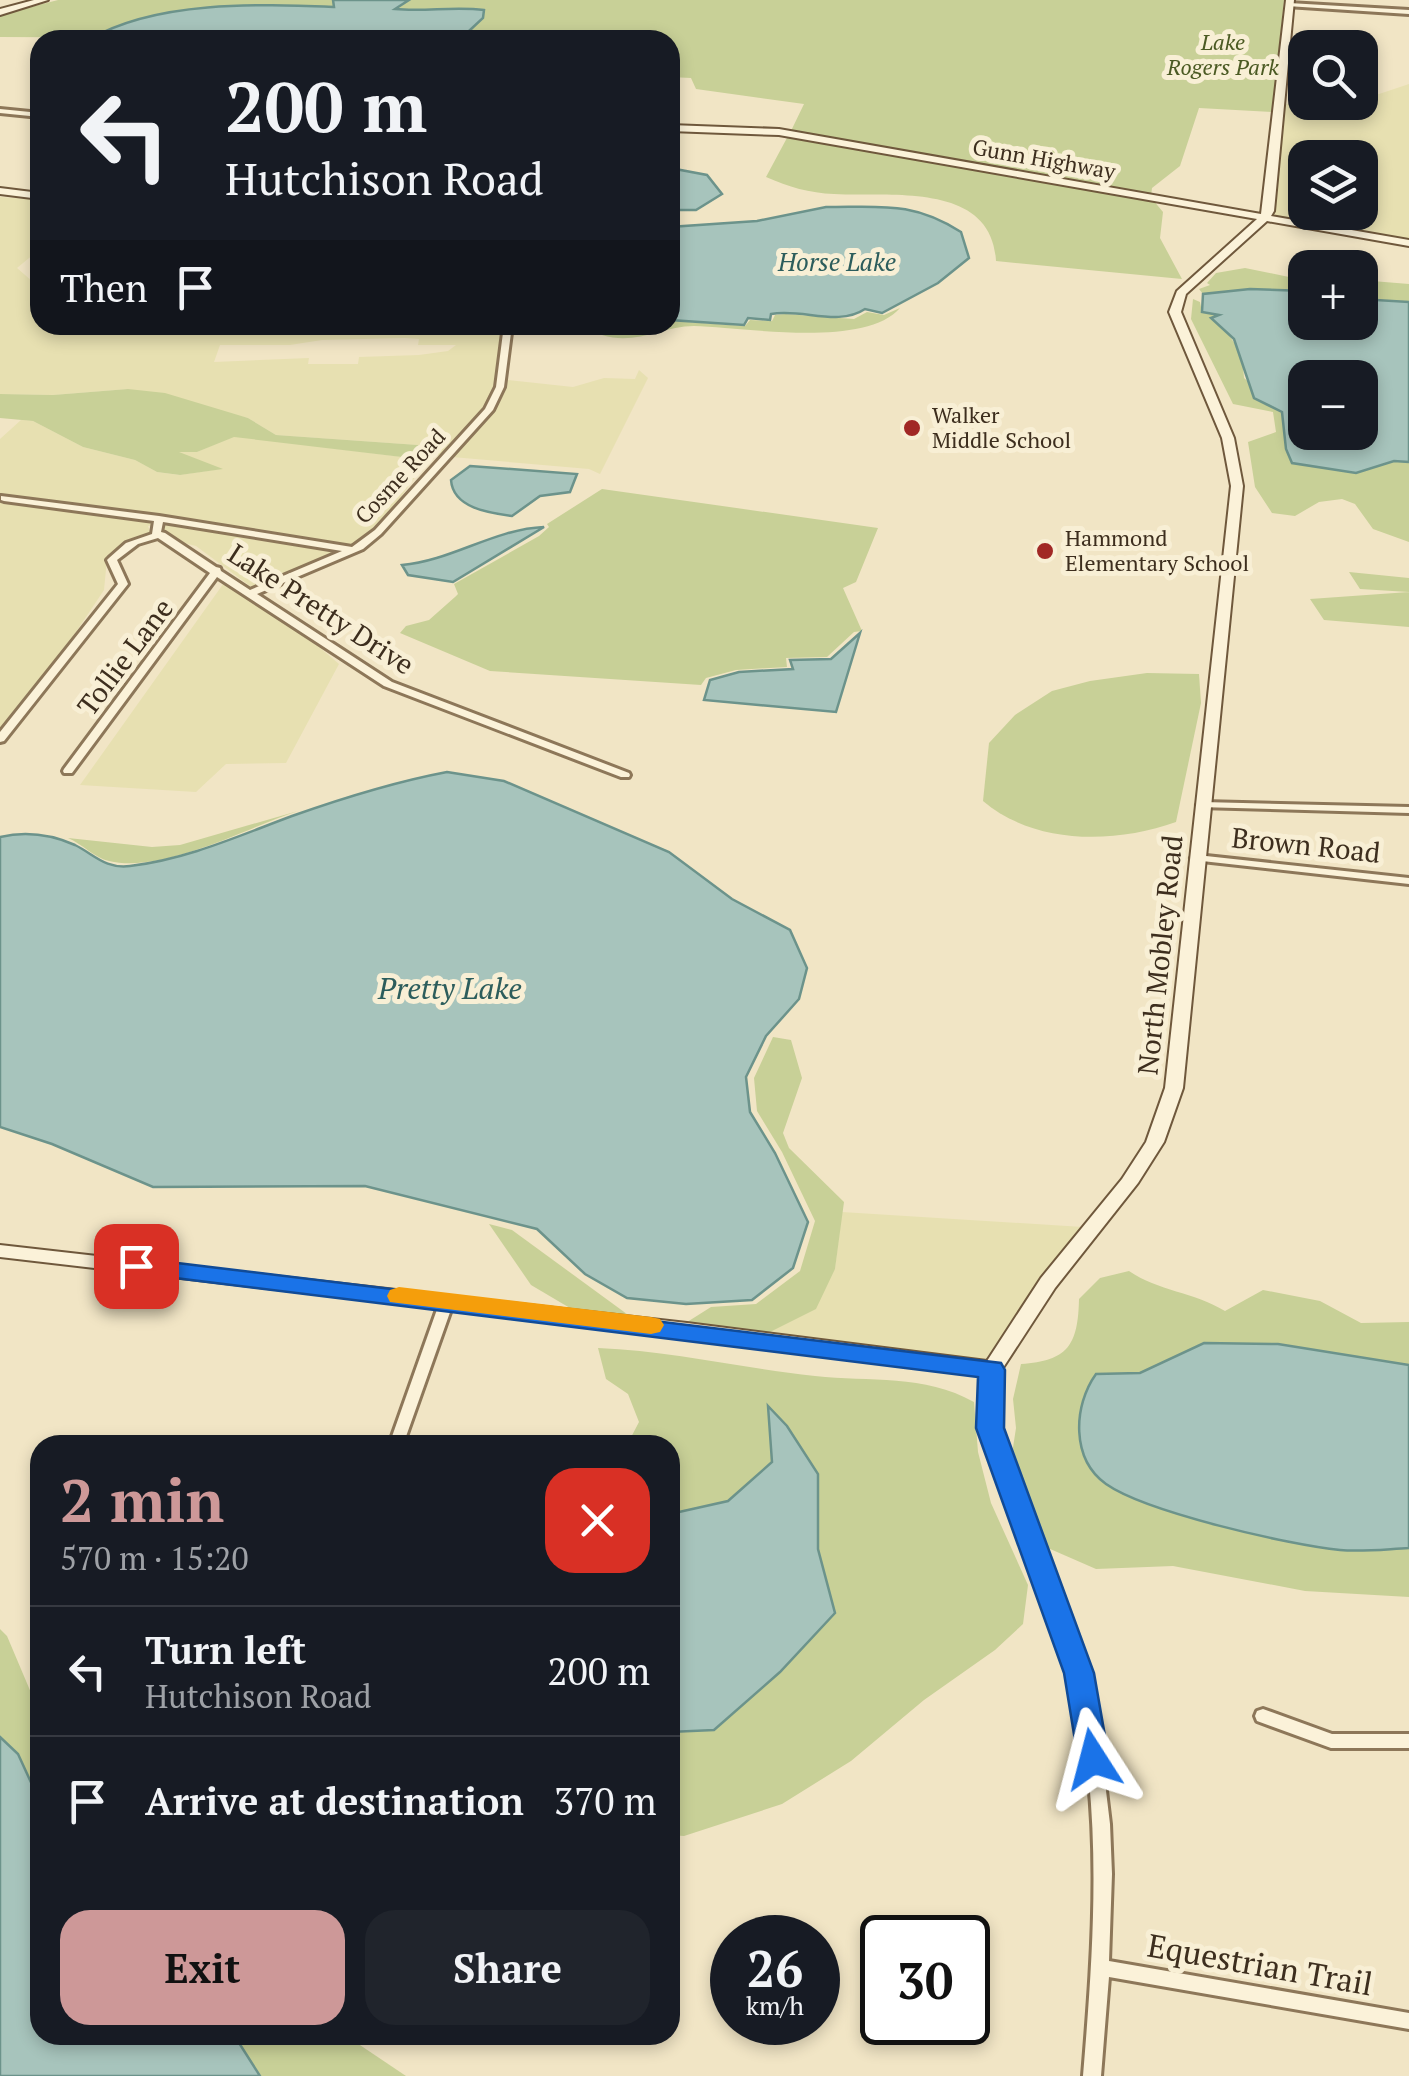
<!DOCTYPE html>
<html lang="en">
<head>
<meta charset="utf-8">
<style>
  :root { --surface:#171b24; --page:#20242c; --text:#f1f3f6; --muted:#9ea1a6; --line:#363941; --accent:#cd9898 }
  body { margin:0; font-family:"PT Serif",serif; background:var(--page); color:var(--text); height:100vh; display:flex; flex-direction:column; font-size:38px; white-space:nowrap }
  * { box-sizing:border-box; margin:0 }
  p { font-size:32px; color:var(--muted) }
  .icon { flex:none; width:55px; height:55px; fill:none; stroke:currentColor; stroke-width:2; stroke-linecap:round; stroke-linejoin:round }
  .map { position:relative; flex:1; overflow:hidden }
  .sheet { position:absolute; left:30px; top:1435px; width:650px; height:610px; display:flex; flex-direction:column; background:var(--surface); border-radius:30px; box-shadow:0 5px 15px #0003 }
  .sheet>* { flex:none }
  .guide { position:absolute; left:30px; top:30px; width:650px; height:305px; border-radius:30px; box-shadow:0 5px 15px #0003; background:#171b24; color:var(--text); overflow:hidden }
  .controls { position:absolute; left:1288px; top:30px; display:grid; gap:20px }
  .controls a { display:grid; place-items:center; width:90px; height:90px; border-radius:20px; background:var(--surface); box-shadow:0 5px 15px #0003; font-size:50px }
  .speed { position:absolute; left:710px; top:1915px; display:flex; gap:20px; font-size:50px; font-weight:700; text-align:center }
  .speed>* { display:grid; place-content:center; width:130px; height:130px; border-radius:50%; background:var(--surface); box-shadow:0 5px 15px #0003; line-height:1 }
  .speed small { font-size:25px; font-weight:400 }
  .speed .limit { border:5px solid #111; border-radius:15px; background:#fff; color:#111 }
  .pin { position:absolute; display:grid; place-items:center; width:85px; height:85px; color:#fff; margin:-42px; border-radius:20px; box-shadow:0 5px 15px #0006 }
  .me { position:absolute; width:110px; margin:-55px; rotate:351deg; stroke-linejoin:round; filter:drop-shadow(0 0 8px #0008) }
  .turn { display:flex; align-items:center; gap:35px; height:210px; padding:0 30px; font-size:45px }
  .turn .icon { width:130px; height:130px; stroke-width:2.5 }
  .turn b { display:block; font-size:70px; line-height:85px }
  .then { display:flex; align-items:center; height:95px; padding:0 30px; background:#0003; gap:20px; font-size:38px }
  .round { display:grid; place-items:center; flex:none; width:105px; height:105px; border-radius:30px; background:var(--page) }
  .headline { display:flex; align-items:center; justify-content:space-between; height:170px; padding:0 30px }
  h1 { font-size:60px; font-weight:700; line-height:75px; color:var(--accent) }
  .cta { display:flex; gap:20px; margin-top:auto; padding:20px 30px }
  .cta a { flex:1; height:115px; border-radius:30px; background:var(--accent); color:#111; font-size:40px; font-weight:700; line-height:115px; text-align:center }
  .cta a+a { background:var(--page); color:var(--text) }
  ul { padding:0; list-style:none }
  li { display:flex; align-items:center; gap:30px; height:130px; padding:0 30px; border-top:2px solid var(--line) }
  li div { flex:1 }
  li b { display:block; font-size:38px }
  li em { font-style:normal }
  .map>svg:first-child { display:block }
  .farmland { fill:#e7e0b1; fill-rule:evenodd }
  .green { fill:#c8d097 }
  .water { fill:#a7c4bc; stroke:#6c938b; stroke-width:2.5; fill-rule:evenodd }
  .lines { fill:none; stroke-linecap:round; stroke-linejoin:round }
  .street-casing { stroke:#8d7759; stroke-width:6 }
  .secondary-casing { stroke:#6f583c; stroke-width:4 }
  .street { fill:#fbf2d9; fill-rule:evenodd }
  .secondary { fill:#fbf2d9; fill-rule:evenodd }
  .route { fill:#1a73e8; stroke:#114b97; stroke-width:2.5 }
  .slow { fill:#f59e0b }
  .poi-dot { fill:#a12825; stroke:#f8efd5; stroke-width:4 }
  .labels { text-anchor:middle; stroke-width:10; stroke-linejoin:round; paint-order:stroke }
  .far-park-label { font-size:22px; font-style:italic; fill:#4b5a23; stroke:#f8efd5 }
  .far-street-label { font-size:22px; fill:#3d2e1e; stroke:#f8efd5 }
  .far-poi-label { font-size:22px; fill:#3d2e1e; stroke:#f8efd5; text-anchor:start }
  .far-water-label { font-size:25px; font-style:italic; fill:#2c5d5c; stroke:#f8efd5 }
  .street-label { font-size:28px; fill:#3d2e1e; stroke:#f8efd5 }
  .water-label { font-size:30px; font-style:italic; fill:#2c5d5c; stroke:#f8efd5 }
  .near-street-label { font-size:32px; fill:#3d2e1e; stroke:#f8efd5 }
</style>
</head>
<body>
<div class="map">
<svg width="1409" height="2076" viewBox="0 0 1409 2076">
  <rect width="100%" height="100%" fill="#f1e5c5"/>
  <g class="farmland">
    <path d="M 1409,84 L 1409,242 L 1271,217 L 1285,104 L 1360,102 L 1360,93 L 1379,94 ZM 1305,158 L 1360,158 L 1360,212 L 1305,212 Z"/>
    <path d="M 0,197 L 40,200 L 40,249 L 17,268 L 40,288 L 40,325 L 503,325 L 495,386 L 483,409 L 441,456 L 424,454 L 418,445 L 276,435 L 248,418 L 128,389 L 53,395 L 0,394 ZM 405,338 L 419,339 L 418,345 L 456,345 L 448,351 L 419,355 L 359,357 L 358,364 L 308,364 L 309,358 L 214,362 L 220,345 L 290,345 L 322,340 Z"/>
    <polygon points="639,370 648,378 600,474 589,469 452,457 494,410 507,380 573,387 604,378 635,379"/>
    <polygon points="21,420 33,421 83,447 135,460 157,472 179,475 220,469 177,452 197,452 234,436 427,460 391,511 355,545 254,589 196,546 180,542 162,531 160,525 148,526 151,534 119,546 107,559 104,590 66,647 0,730 0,439"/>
    <polygon points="226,580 305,635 339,664 286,763 226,764 196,792 80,785"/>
    <polygon points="842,1212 1083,1227 1040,1281 985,1363 764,1334 835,1269"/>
  </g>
  <g class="green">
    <polygon points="58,0 1284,0 1273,112 1199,108 1180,166 1152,188 1151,196 790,133 804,104 696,89 691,78 670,77 670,40 0,37 0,15"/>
    <path d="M 788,136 L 1153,200 L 1163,212 L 1160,238 L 1182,279 L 996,261 C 992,181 889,197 834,194 C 809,193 789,187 766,177 Z"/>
    <polygon points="1245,268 1289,277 1305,273 1305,291 1250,289 1203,294 1199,289 1210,285 1207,283 1216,273"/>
    <polygon points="1360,280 1409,284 1409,302 1360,299"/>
    <path d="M 1193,299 L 1200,302 L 1202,312 L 1220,315 L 1212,319 C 1233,337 1243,350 1244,378 L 1282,412 L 1286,449 L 1409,462 L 1409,542 L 1373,529 L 1355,504 L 1342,499 L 1319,502 L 1295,516 L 1272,513 L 1255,487 L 1248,442 L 1276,432 L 1273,412 L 1233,404 L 1191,319 Z"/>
    <path d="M 900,308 C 864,349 743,327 694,326 C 661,326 636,346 602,335 L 614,325 L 651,331 L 673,321 L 745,326 L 750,320 L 772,321 L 775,315 L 785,314 L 854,319 L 867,312 L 884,315 Z"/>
    <polygon points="128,389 165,393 248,418 276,435 418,445 427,460 234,437 197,452 179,452 223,469 180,475 157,472 135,460 83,447 33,421 0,418 0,394 53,395"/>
    <polygon points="602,489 878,528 856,582 843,588 862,631 854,632 827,657 786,658 787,667 736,670 706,678 701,685 490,671 400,633 406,626 429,620 455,597 458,594 454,584 539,536 549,527 547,524"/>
    <polygon points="1349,572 1409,578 1409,627 1324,620 1310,599 1409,592 1360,589"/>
    <path d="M 1147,673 L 1199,674 L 1201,703 L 1176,822 C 1114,844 1035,845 983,801 L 989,743 L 1015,715 L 1052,691 L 1090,681 Z"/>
    <path d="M 298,811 C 246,828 163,874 109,861 C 95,858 82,844 68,838 L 152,847 L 180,845 Z"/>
    <polygon points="773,1037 791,1040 802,1078 783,1133 789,1148 844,1202 835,1269 816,1309 766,1334 684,1324 711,1307 756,1304 800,1271 815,1221 782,1152 757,1111 754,1078"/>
    <polygon points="489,1224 512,1230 631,1317 575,1311 531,1285"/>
    <path d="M 1129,1271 C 1158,1291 1194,1292 1225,1311 L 1263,1290 L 1320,1301 L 1361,1323 L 1409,1322 L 1409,1597 L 1305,1591 L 1173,1566 L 1096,1569 L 1041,1545 L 1030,1498 L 1012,1454 L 1016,1428 L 1013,1399 L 1021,1364 C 1068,1361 1078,1345 1079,1299 L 1100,1278 Z"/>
    <path d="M 598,1348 C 671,1351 742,1368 815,1376 C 870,1382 924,1374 974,1402 L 978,1452 L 991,1503 L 1028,1585 L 1023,1624 L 995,1650 L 924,1700 L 851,1761 L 782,1804 L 684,1836 L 670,1835 L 670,1732 L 714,1730 L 780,1672 L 835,1613 L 818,1549 L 818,1474 L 768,1408 L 772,1462 L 728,1501 L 670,1514 L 670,1445 L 627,1445 L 639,1422 L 628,1394 L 606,1379 Z"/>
    <polygon points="0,1629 7,1636 40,1714 40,1802 18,1754 0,1737"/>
    <polygon points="234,2035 345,2035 406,2076 260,2076"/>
  </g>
  <g class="water">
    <path d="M 333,0 L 409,0 L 395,9 C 425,12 454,6 484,10 L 483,18 L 469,31 L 408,40 L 88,40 C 156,0 257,4 334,7 Z"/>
    <polygon points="670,168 707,175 722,194 696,210 670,210"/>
    <path d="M 826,207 C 881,207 913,201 961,232 L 969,258 L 938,283 L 882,313 L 865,309 C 838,327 802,308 771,314 L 770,320 L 748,318 L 744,325 L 670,320 L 670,227 L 757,221 Z"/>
    <path d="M 1250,289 L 1305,291 L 1305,322 L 1360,322 L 1360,299 L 1409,302 L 1409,462 L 1394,461 L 1356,473 L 1292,463 L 1286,449 L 1282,412 L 1254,398 L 1234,339 L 1211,318 L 1219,315 L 1202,312 L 1203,294 ZM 1305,378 L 1360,378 L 1360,432 L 1305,432 Z"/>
    <path d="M 470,466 L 577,474 L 570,492 L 540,496 L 512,516 C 489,513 453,508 451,480 Z"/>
    <path d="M 544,527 L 453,582 L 408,575 L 402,565 C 451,561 494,529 544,527 Z"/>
    <polygon points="860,633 836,712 704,700 710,680 739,672 793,669 790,660 831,659"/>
    <path d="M 447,772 L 504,781 L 669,852 L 732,899 L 790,930 L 807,968 L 799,999 L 766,1036 L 746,1077 L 750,1112 L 775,1153 L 808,1222 L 793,1268 L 752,1300 L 686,1304 L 627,1298 L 585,1274 L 537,1229 L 365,1186 L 153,1187 L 52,1144 L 0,1127 L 0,837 C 26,831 50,834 75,845 C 95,855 105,869 130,866 C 188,859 238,836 292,816 C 343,798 394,782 447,772 Z"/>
    <path d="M 1204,1343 L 1278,1344 L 1409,1365 L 1409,1548 C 1387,1549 1363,1552 1340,1550 C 1289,1545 1146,1512 1106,1484 C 1071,1459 1073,1406 1096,1374 L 1140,1373 Z"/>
    <polygon points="768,1406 787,1426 818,1474 818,1549 835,1613 780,1672 714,1730 670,1732 670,1514 728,1501 772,1462"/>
    <polygon points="0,1737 18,1754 40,1802 40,2035 234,2035 260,2076 0,2076"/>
  </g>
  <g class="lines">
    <defs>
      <g id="street">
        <polygon points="1289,3 1409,10 1409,14 1287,6"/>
        <polygon points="0,109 40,113 40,117 0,113"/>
        <path d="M 504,325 L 512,325 L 504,387 L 493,410 L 381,534 L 363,549 L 257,594 L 392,682 L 629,773 L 630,775 L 629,777 L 621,777 L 384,686 L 217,577 L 72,773 L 64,773 L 63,771 L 64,769 L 210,573 L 158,538 L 138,544 L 117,560 L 128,584 L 4,741 L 0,742 L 0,732 L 118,584 L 107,560 L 109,558 L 126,543 L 152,534 L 154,521 L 4,501 L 1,500 L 1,496 L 159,516 L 352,547 L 375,530 L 485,409 L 496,387 ZM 163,522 L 342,551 L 250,590 L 221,571 L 220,568 L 216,567 L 165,533 L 161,532 Z"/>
        <polygon points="1203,802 1409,807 1409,813 1199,807 1197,805"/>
        <polygon points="1197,855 1409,878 1409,884 1193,860 1191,858 1193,856"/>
        <polygon points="447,1296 452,1298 454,1301 403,1445 389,1445 440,1301 442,1298"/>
        <path d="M 992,1364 L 997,1365 L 999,1369 L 997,1423 L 1007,1461 L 1078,1644 L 1098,1724 L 1110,1824 L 1112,1874 L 1109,1961 L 1409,2013 L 1409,2029 L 1109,1977 L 1101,2076 L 1083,2076 C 1094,1942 1104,1806 1071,1674 C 1056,1615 1028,1559 1006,1503 C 996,1477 985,1449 982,1422 C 981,1405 983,1387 985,1369 L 987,1365 Z"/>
        <polygon points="1263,1709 1332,1734 1409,1734 1409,1748 1331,1748 1257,1721 1255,1716 1257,1711"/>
      </g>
      <g id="secondary">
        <polygon points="34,0 48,0 0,15 0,9"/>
        <polygon points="1286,0 1294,0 1274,211 1271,216 1409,240 1409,246 1267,221 1186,294 1181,312 1234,438 1243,486 1183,1088 1164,1142 1138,1183 1055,1288 999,1374 992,1376 687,1337 0,1257 0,1245 687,1323 987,1361 1041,1278 1122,1179 1146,1142 1165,1088 1231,486 1222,438 1169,312 1177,291 1257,219 779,135 670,131 670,125 779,129 1261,214"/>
        <polygon points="0,188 40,193 40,199 0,194"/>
      </g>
    </defs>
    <use href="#street" class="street-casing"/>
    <use href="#secondary" class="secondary-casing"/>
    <use href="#street" class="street"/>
    <use href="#secondary" class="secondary"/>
  </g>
  <polygon class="route" points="136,1258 1001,1363 1005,1370 1004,1428 1094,1673 1109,1759 1104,1768 1093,1772 1082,1768 1078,1759 1064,1673 976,1428 978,1377 127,1272 124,1266"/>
  <polygon class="slow" points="399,1287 651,1317 660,1319 664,1325 660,1332 651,1334 390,1302 387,1296 390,1290"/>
  <g class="poi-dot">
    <circle cx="912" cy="428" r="10"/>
    <circle cx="1045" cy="551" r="10"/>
  </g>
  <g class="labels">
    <g class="far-park-label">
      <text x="1223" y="50">Lake<tspan x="1223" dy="25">Rogers Park</tspan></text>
    </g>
    <g class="far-street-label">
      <text transform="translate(1044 159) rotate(10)" y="8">Gunn Highway</text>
      <text transform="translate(400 476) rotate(-47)" y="8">Cosme Road</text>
    </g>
    <g class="far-poi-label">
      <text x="932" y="423">Walker<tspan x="932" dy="25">Middle School</tspan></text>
      <text x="1065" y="546">Hammond<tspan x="1065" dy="25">Elementary School</tspan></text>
    </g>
    <g class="far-water-label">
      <text x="837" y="271">Horse Lake</text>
    </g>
    <g class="street-label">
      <text transform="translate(321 609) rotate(33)" y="10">Lake Pretty Drive</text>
      <text transform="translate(125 657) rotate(-53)" y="10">Tollie Lane</text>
      <text transform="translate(1306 845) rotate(6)" y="10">Brown Road</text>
      <text transform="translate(1160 955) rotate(-84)" y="10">North Mobley Road</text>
    </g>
    <g class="water-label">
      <text x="450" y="999">Pretty Lake</text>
    </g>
    <g class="near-street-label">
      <text transform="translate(1260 1965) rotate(10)" y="11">Equestrian Trail</text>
    </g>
  </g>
</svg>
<div class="controls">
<a><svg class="icon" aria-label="search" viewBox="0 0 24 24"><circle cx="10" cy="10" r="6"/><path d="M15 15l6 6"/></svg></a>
<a><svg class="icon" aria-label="layers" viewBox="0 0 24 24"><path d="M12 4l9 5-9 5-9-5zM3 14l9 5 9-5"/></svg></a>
<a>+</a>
<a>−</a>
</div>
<div class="speed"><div>26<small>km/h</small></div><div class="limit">30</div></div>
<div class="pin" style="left:136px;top:1266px;background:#d93025"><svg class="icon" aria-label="arrive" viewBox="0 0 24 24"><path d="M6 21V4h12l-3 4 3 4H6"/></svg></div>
<svg class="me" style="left:1093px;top:1759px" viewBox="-20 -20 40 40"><path d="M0-17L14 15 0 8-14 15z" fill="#1a73e8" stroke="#fff" stroke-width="4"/></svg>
<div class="guide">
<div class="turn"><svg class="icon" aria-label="left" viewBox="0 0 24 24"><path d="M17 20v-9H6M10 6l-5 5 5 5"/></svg><div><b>200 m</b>Hutchison Road</div></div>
<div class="then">Then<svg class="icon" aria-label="arrive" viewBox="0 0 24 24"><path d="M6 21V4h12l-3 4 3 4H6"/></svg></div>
</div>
<section class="sheet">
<div class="headline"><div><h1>2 min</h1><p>570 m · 15:20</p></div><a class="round" style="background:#d93025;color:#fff"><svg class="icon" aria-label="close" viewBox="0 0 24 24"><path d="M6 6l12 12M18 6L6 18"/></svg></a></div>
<ul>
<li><svg class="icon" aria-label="left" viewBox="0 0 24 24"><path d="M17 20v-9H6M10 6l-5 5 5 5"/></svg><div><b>Turn left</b><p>Hutchison Road</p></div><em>200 m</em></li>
<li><svg class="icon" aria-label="arrive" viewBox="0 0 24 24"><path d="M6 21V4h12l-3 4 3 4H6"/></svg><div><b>Arrive at destination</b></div><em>370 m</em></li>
</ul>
<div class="cta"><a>Exit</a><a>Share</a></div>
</section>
</div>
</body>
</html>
